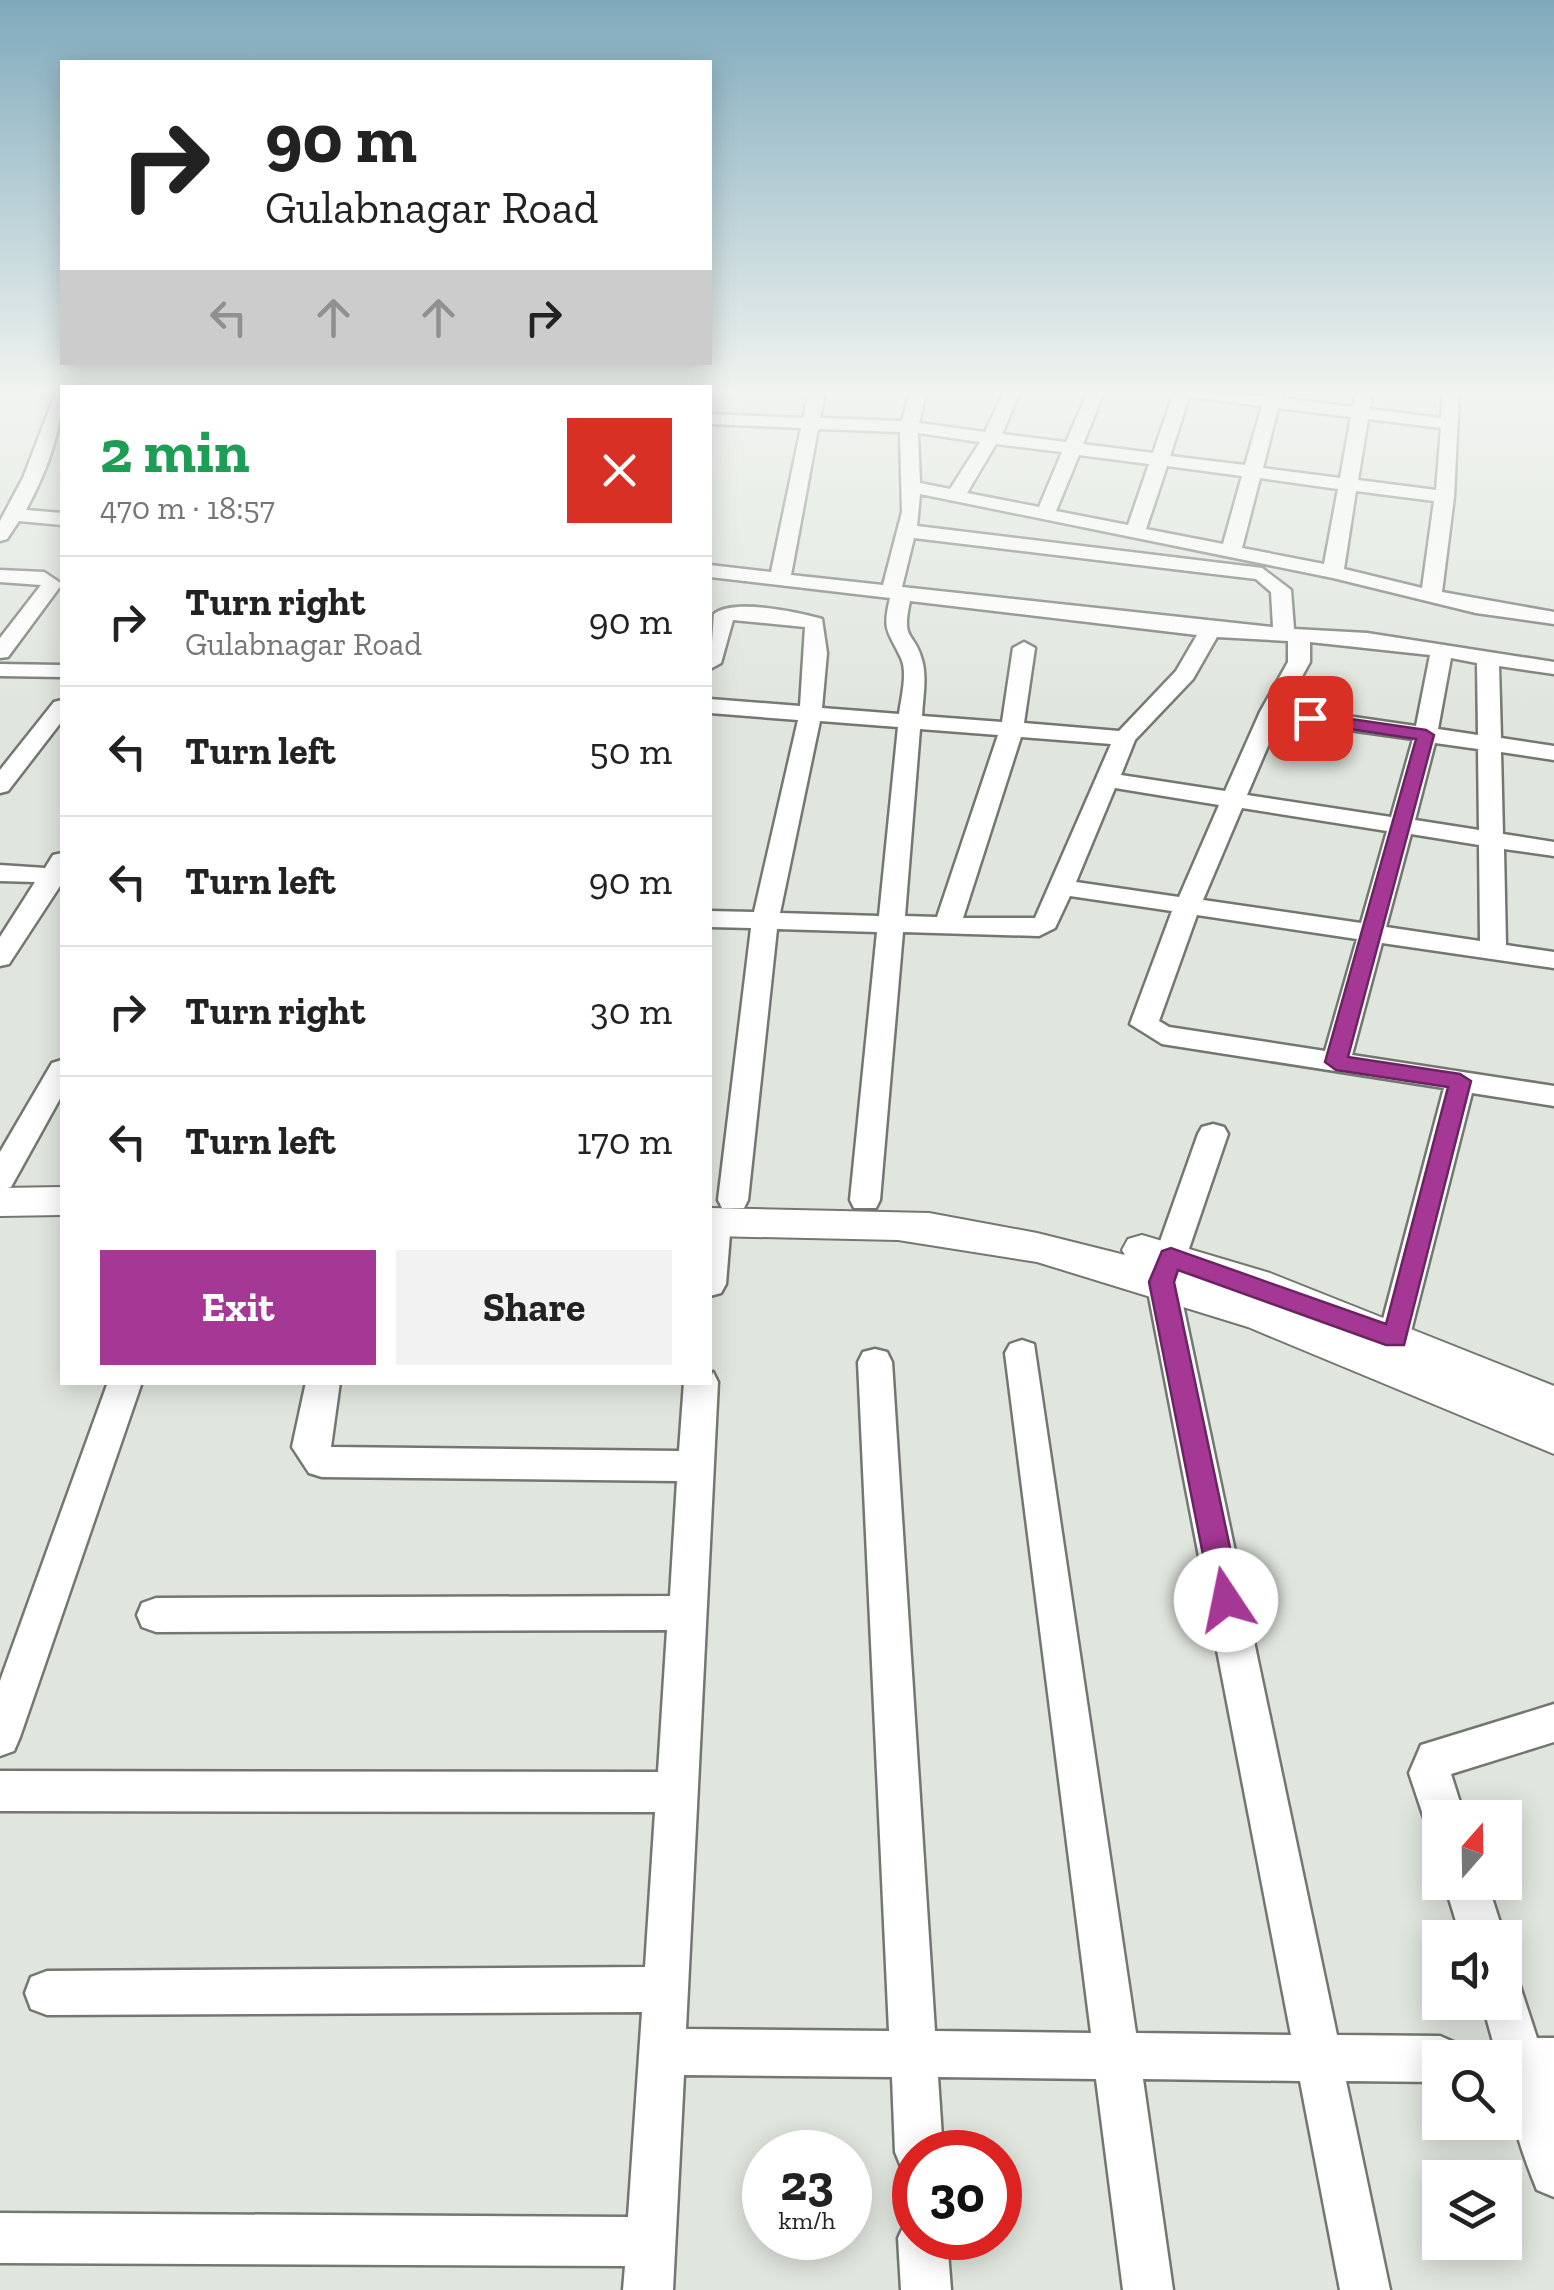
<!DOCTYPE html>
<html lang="en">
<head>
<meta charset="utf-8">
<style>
  :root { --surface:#fff; --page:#f2f2f2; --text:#222; --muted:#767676; --line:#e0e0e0; --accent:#a53795 }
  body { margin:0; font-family:"Zilla Slab",serif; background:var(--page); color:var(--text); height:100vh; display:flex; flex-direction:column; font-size:38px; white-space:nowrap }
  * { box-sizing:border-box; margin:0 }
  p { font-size:32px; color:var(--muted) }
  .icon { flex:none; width:55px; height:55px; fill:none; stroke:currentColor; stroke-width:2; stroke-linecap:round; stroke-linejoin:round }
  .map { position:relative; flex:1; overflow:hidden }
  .details { position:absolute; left:60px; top:385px; width:652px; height:1000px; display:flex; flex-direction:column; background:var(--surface); border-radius:0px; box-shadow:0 5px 25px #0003 }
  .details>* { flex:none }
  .hud { position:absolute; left:60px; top:60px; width:652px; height:305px; border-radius:0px; box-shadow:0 5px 25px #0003; background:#fff; color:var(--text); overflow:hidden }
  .needle { width:65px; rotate:20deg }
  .fabs { position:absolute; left:1422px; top:1800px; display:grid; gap:20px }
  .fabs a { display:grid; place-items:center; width:100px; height:100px; border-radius:0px; background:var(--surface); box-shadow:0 5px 25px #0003; font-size:50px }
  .speed { position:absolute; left:742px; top:2130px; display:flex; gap:20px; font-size:50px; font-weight:700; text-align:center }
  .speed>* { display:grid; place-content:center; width:130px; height:130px; border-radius:50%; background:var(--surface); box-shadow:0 5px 25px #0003; line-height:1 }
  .speed small { font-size:25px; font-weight:400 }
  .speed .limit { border:15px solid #d22; background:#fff; color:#111 }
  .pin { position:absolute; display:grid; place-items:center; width:85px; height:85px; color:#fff; margin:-42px; border-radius:20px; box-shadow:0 5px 15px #0006 }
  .me { position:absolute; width:110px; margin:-55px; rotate:349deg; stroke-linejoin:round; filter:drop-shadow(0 0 8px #0008) }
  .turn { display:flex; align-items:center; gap:35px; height:210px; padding:0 40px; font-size:45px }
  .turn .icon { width:130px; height:130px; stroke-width:2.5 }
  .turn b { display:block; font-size:70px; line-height:85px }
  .lanes { display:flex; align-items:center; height:95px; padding:0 40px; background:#0003; justify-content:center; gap:50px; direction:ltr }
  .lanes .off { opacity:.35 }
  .round { display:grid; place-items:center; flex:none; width:105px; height:105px; border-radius:0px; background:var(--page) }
  .head { display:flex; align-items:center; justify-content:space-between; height:170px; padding:0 40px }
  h1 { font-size:60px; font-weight:700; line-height:75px; color:#1e9e55 }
  .primary-button { display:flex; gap:20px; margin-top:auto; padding:20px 40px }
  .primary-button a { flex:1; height:115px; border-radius:0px; background:var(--accent); color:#fff; font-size:40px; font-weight:700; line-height:115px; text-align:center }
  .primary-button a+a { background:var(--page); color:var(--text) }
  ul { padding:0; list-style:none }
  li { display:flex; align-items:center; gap:30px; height:130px; padding:0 40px; border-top:2px solid var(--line) }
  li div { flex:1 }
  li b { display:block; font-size:38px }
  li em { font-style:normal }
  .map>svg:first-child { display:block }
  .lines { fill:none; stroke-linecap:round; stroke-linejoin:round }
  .minor-casing { stroke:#727770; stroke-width:5 }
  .major-casing { stroke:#727770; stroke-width:4 }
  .minor { fill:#fff; fill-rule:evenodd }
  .major { fill:#fff; fill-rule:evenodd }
  .route { fill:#a53795; stroke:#6b2461; stroke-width:2.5 }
</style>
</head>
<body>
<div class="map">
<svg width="1554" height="2290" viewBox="0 0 1554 2290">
  <rect width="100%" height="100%" fill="#e0e6de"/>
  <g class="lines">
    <defs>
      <g id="minor">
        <path d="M 56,392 L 62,392 C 62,432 45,475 26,510 L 62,513 L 62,525 L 19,521 L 7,539 L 0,541 L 0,521 L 23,478 Z"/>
        <path d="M 809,392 L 825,392 L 820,418 L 902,421 L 910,392 L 926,392 L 919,423 L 985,432 L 1004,392 L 1020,392 L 1002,434 L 1066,442 L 1088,392 L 1104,392 L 1083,444 L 1153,453 L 1174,392 L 1264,396 L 1266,392 L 1282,392 L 1281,398 L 1353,407 L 1356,392 L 1372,392 L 1370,409 L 1441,418 L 1443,392 L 1459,392 L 1454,497 L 1442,592 L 1554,612 L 1554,624 L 1476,613 L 1333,578 L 920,494 L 917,526 L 1262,568 L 1291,590 L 1294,629 L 1367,633 L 1554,662 L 1554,674 L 1499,666 L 1501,738 L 1554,746 L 1554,760 L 1501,752 L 1503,834 L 1554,842 L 1554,856 L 1504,849 L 1506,945 L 1554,952 L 1554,968 L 1382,943 L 1352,1055 L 1554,1086 L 1554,1106 L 1472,1093 L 1407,1347 L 1395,1351 L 1383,1347 L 1378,1338 L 1444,1088 L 1162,1044 L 1130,1024 L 1172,911 L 1070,896 L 1055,928 L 1039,936 L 903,932 L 880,1200 L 876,1208 L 854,1208 L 850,1200 L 877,932 L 777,929 L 748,1200 L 744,1208 L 722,1208 L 718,1200 L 751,928 L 710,927 L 710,911 L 754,912 L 798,720 L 710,713 L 710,699 L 800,706 L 805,627 L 733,620 L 721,663 L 710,669 L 714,614 C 733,598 798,612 822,619 L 827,653 L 822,708 L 899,714 C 901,698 908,673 901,658 C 888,630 882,632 890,598 L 710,577 L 710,565 L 771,572 L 801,428 L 710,424 L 710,414 L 803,418 ZM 1189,397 L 1262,406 L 1245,465 L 1170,456 ZM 1278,408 L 1351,417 L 1340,478 L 1263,468 ZM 1368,419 L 1441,428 L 1436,490 L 1358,480 ZM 818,429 L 900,432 L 902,512 L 883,585 L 791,575 ZM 918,433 L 980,442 L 950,489 L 920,483 ZM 996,444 L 1062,452 L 1039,507 L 967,493 ZM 1079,455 L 1149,464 L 1128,525 L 1056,511 ZM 1167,466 L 1242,476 L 1223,544 L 1146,529 ZM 1260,478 L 1338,489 L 1324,564 L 1242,548 ZM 1356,491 L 1434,501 L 1422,588 L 1344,569 ZM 914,538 L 1256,579 L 1271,592 L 1273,627 L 902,587 ZM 910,601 L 1197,635 L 1176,671 L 1119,731 L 1024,723 L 1035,648 L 1024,642 L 1013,648 L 1002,722 L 922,716 C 923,697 927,677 922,660 C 914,630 901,643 910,601 ZM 1217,637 L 1288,641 L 1288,662 L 1260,712 L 1225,791 L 1121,775 L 1135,740 L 1193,679 ZM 1310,642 L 1430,655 L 1416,726 L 1285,707 L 1310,662 ZM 1451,658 L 1477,663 L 1478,735 L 1438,729 ZM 1279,720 L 1413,739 L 1391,817 L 1247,795 ZM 820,721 L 898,727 L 879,916 L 780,913 ZM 920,729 L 998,735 L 937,917 L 905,916 ZM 1021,737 L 1111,744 L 1035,918 L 963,918 ZM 1435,743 L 1478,749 L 1479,830 L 1415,820 ZM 1115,788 L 1219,805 L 1179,897 L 1076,882 ZM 1242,808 L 1387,831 L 1361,923 L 1203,900 ZM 1411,834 L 1479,845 L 1480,941 L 1386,927 ZM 1197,915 L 1357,939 L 1325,1051 L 1169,1027 L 1159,1021 Z"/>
        <polygon points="0,570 44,572 62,584 8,657 0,658 0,638 41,585 0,582"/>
        <polygon points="0,664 62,665 62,677 0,676"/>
        <polygon points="62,700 62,721 8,791 0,793 0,770 54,702"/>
        <polygon points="62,853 62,883 9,964 0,966 0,937 35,882 0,881 0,865 45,868 53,855"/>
        <polygon points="62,1060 62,1095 11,1187 0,1190 0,1152 52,1063"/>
        <polygon points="1213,1124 1224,1127 1228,1134 1178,1281 1337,2035 1440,2036 1456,2043 1462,2058 1440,2058 1440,2082 1346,2081 1390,2290 1340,2290 1300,2081 1143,2079 1173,2290 1123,2290 1096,2079 938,2077 943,2152 915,2152 915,2174 902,2169 895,2152 892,2077 684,2075 673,2290 623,2290 625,2266 0,2263 0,2213 628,2217 642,2012 47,2015 31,2009 25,1993 31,1977 47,1971 645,1967 655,1812 0,1811 0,1771 658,1772 667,1630 156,1632 142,1627 137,1615 142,1603 156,1598 670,1596 677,1481 322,1477 309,1473 292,1447 306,1382 340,1382 331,1447 679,1451 684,1382 710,1382 713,1372 718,1382 686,2029 889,2031 858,1362 863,1352 875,1349 887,1352 892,1362 935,2031 1091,2033 1005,1353 1010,1344 1022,1340 1034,1344 1136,2033 1291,2035 1146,1281 1198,1134 1202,1127"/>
        <polygon points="715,1210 726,1214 731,1222 726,1284 721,1293 710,1296 710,1212"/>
        <polygon points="108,1382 142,1382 20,1737 14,1751 0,1756 0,1681"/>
        <polygon points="1554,1704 1554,1742 1451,1774 1465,1818 1440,1818 1440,1837 1429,1833 1409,1773 1421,1745"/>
        <polygon points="1444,1882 1487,1882 1505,1938 1461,1938"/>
        <path d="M 1505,1980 L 1520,1986 L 1537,2038 L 1554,2038 L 1554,2197 L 1537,2190 C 1520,2149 1505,2102 1505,2058 L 1483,2058 L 1493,2042 L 1482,2002 L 1505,2002 Z"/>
        <polygon points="915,2217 915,2238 947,2238 951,2290 901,2290 898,2238 906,2221"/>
      </g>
      <g id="major">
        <polygon points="62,1187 62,1215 0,1216 0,1188"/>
        <polygon points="710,1208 929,1213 1037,1233 1125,1255 1122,1250 1128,1239 1142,1235 1270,1273 1554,1386 1554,1454 1248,1327 1037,1262 898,1240 710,1236"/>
      </g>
    </defs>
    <use href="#minor" class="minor-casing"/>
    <use href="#major" class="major-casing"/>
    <use href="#minor" class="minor"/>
    <use href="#major" class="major"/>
  </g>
  <linearGradient id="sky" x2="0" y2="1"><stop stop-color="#7faabc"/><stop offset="0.55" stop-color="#f1f4f0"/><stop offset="1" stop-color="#f1f4f0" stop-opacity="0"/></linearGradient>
  <rect width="1554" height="712" fill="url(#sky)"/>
  <polygon class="route" points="1310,713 1426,730 1434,735 1348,1057 1460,1074 1471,1081 1404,1345 1386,1345 1178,1270 1174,1282 1241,1600 1236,1609 1226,1612 1216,1609 1212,1600 1149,1282 1162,1251 1171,1248 1386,1324 1448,1087 1336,1070 1325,1062 1416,739 1304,722 1304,714"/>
</svg>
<div class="fabs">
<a><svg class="needle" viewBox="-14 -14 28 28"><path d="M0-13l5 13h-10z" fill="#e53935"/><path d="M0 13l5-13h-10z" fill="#767676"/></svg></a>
<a><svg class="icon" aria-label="sound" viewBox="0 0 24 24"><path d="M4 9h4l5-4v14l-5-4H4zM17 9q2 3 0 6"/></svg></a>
<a><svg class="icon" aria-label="search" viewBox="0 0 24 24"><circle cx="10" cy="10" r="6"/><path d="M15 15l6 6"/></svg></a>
<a><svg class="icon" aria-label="layers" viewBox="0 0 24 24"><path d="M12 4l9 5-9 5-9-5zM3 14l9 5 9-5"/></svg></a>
</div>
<div class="speed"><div>23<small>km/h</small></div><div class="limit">30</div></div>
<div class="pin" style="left:1310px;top:718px;background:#d93025"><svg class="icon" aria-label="arrive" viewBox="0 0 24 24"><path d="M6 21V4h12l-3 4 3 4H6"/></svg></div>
<svg class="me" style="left:1226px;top:1600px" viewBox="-20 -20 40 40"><circle r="19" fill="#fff"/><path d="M0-13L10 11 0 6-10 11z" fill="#a53795"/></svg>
<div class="hud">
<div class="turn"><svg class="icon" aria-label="right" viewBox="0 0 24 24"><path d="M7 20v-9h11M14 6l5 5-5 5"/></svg><div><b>90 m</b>Gulabnagar Road</div></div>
<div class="lanes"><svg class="icon off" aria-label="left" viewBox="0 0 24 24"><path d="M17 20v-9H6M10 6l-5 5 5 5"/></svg><svg class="icon off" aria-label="ahead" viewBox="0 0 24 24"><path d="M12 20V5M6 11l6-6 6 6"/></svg><svg class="icon off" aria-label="ahead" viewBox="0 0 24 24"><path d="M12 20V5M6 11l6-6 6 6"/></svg><svg class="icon" aria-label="right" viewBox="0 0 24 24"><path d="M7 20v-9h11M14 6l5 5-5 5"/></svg></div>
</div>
<section class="details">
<div class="head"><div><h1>2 min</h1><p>470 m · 18:57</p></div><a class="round" style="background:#d93025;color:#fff"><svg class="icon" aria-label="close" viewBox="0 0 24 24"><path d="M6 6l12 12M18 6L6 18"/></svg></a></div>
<ul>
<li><svg class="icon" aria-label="right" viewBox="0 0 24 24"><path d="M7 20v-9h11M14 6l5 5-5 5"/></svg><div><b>Turn right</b><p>Gulabnagar Road</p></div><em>90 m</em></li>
<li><svg class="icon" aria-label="left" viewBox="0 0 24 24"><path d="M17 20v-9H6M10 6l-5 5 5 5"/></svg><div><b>Turn left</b></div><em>50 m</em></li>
<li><svg class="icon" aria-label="left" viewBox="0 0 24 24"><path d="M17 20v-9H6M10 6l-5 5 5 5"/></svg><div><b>Turn left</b></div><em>90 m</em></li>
<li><svg class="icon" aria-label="right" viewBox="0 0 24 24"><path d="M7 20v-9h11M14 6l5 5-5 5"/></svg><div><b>Turn right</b></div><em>30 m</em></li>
<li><svg class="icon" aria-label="left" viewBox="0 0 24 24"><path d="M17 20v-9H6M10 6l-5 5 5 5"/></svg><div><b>Turn left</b></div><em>170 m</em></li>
</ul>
<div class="primary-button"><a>Exit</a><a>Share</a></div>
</section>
</div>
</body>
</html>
